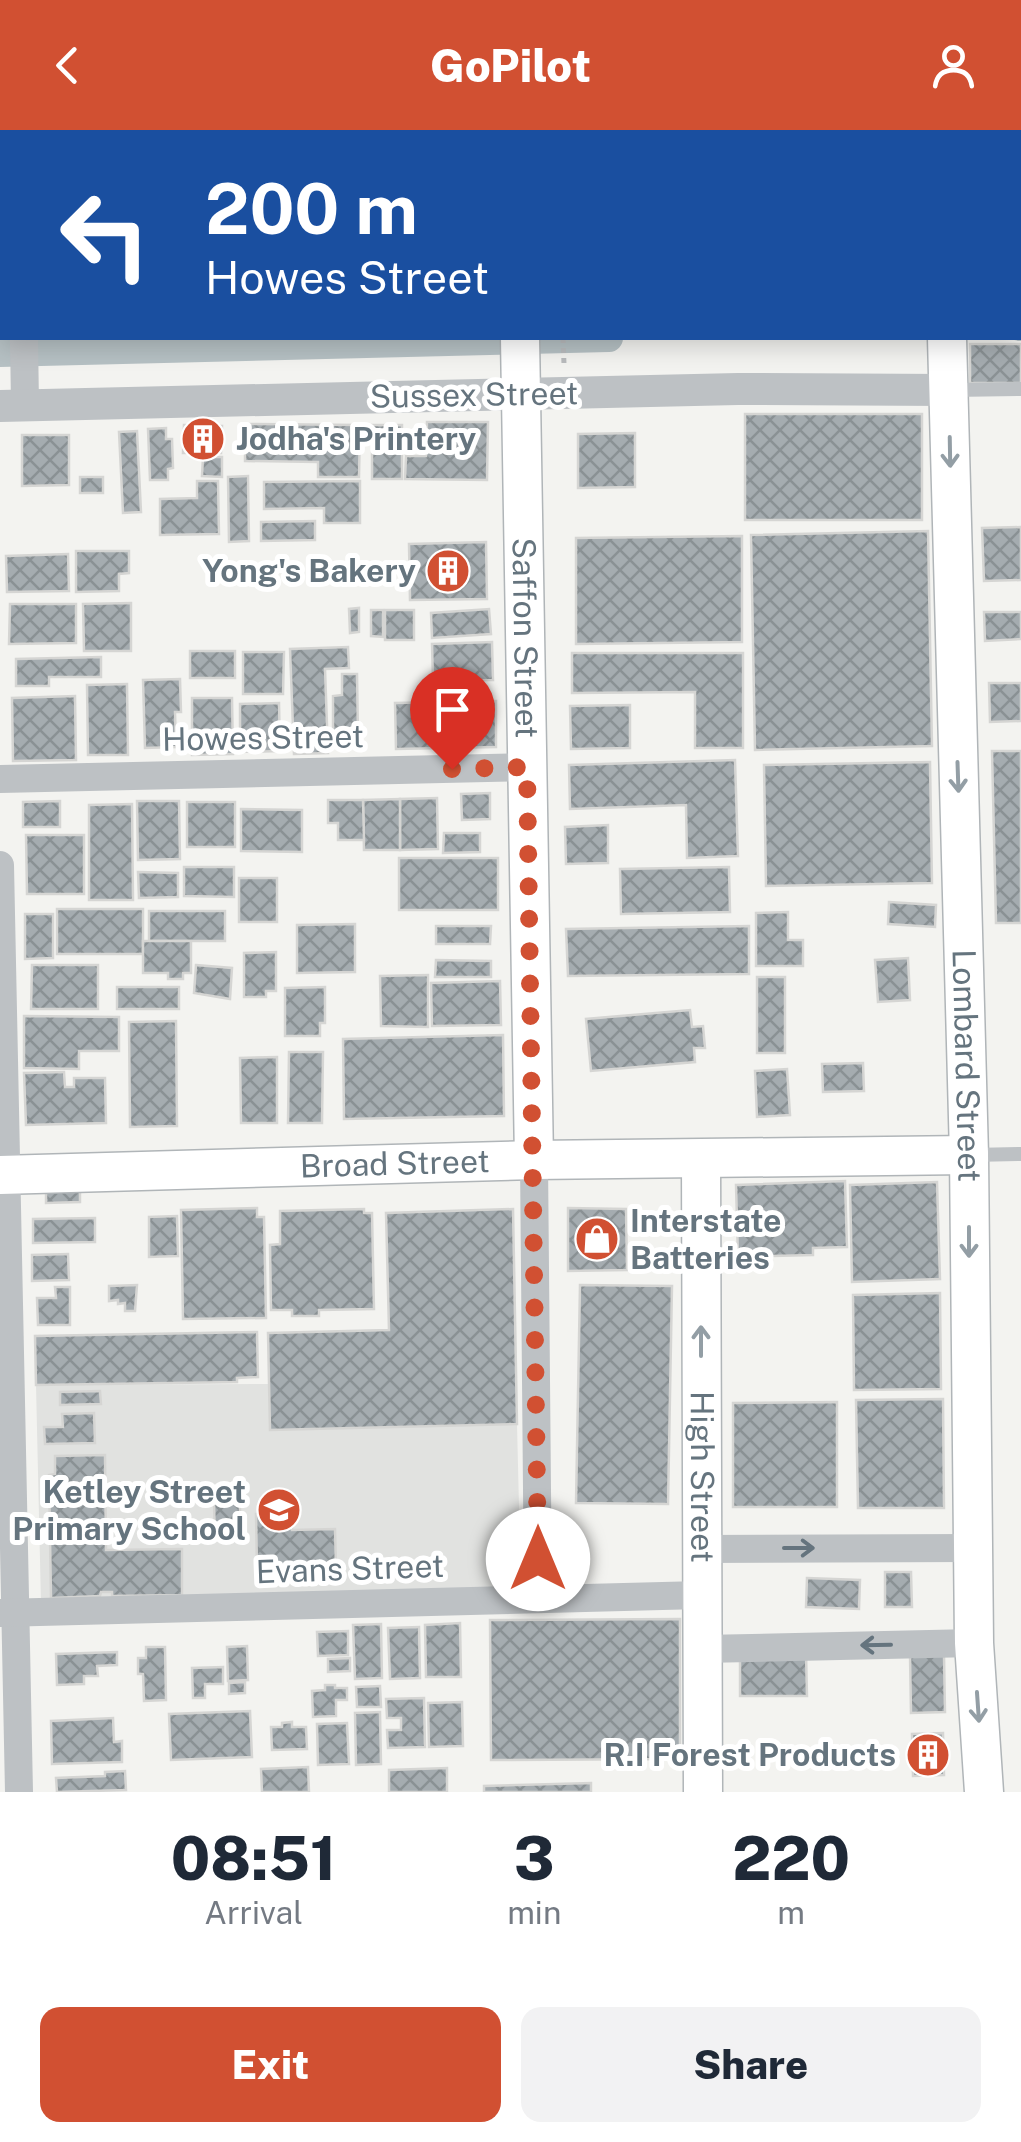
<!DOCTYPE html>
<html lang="en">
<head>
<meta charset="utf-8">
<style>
  :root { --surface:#fff; --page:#f2f2f3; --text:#1f2937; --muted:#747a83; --accent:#d15032 }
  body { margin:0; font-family:"Public Sans",sans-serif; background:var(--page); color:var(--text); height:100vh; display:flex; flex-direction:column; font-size:38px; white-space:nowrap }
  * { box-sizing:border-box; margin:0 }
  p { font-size:32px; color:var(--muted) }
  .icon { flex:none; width:55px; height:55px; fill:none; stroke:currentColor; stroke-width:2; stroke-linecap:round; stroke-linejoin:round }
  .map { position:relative; height:1662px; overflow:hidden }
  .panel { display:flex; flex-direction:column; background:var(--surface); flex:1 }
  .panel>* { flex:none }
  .banner { position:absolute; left:0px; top:0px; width:1022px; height:210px; box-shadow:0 5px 25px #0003; background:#1a4fa0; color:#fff; overflow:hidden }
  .pin { position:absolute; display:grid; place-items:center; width:85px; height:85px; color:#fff; margin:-102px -42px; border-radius:50% 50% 50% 0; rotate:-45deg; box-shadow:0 0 10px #0007 }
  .pin .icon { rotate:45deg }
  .me { position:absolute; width:110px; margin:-55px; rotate:0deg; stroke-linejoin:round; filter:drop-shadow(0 0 8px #0008) }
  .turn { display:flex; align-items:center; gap:35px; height:210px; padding:0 40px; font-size:45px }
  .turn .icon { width:130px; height:130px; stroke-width:2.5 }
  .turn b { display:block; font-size:70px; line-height:85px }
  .eta { display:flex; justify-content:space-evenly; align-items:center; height:170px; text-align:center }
  .eta b { font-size:60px; font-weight:800; line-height:70px }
  .cta { display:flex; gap:20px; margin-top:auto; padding:20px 40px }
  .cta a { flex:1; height:115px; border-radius:20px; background:var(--accent); color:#fff; font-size:40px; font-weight:800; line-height:115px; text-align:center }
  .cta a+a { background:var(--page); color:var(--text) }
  header { display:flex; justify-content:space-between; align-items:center; height:130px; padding:0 40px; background:var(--accent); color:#fff; font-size:45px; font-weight:800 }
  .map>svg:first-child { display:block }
  .built { fill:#e1e2e0 }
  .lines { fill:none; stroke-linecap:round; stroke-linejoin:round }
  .canal { stroke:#b6c1c4; stroke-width:28 }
  .building { fill:url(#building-cross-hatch); stroke:#d5d5d3; stroke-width:2.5 }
  .secondary-casing { stroke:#b0b5b8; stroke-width:41 }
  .path { stroke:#b9bbbd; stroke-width:5; stroke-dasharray:5 5; stroke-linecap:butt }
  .service { stroke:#bdc1c4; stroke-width:14 }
  .minor { stroke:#bdc1c4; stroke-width:28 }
  .tertiary { stroke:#bdc1c4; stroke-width:32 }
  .secondary { stroke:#fff; stroke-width:38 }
  .oneway { stroke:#939ea5 }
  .oneway2 { stroke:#65747e }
  .route { stroke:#d15032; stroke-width:18; stroke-dasharray:0 32.4 }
  .labels { text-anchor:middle; stroke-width:10; stroke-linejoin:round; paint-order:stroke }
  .street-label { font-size:32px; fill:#65747e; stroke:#fff }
  .poi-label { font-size:32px; font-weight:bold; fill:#65747e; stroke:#fff; text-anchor:end }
</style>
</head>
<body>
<header><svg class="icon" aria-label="back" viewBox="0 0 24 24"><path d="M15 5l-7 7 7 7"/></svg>GoPilot<svg class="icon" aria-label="person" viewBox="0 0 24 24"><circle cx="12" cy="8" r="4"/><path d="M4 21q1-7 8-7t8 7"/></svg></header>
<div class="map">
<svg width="1021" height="1662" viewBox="0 0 1021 1662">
  <defs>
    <pattern id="building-cross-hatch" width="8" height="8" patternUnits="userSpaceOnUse" patternTransform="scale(2.5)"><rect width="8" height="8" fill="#a5acb0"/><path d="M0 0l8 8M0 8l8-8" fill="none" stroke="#8a9194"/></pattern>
  </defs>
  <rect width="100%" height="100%" fill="#f3f3f0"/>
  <polygon class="built" points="269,1254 271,1300 517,1294 521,1460 41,1474 36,1255"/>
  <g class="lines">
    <g class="canal">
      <polyline points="1020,197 1021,197"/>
      <polyline points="0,223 609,208"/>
    </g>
  </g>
  <g class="building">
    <rect x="570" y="0" width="156" height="2"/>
    <rect x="738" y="0" width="175" height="2"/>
    <polygon points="966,0 1021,0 1021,138 1020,2 966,2"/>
    <rect x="970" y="214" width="51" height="39"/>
    <rect x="745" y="284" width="177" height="106"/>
    <polygon points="427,292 488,292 487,350 405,349 406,326 426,326"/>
    <polygon points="245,294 360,295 359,347 318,347 318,332 245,331"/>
    <polygon points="184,295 222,296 221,323 183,323"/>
    <rect x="372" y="295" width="30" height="54"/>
    <polygon points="166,298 166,309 172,309 173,338 168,339 168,350 150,350 148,299"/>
    <polygon points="137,301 141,382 123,383 119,302"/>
    <polygon points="635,303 635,357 578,358 578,304"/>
    <polygon points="22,305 69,305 69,355 22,356"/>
    <polygon points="203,327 222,327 222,347 202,346"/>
    <polygon points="248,346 249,411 229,412 228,347"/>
    <rect x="80" y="347" width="23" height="16"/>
    <polygon points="197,351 218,351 219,404 160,405 160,369 197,368"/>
    <polygon points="360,351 360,393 324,393 324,378 264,379 264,352"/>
    <polygon points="315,391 315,410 261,411 261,392"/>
    <polygon points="1021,397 1021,450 984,451 982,398"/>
    <polygon points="928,401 932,616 755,620 751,405"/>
    <polygon points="742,406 742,512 576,514 576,408"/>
    <polygon points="486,412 487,469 410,470 409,414"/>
    <polygon points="76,421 129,421 129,443 119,444 119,461 76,462"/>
    <polygon points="68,424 69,461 7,462 6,426"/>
    <polygon points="131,473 131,521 84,521 83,474"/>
    <polygon points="10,474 76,474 76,513 9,514"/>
    <polygon points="359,478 359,502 350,503 349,479"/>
    <polygon points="489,479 491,504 432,508 431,483"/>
    <polygon points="371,480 383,480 383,507 371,506"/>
    <rect x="385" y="480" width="29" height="30"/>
    <polygon points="984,482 1021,482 1021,509 985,511"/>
    <polygon points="492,512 493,550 433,551 432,514"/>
    <polygon points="348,517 349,538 325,539 328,623 294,624 290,519"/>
    <rect x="190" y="521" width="45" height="27"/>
    <polygon points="243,522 284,522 283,564 243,564"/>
    <polygon points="572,523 743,523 743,618 695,618 695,562 572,563"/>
    <polygon points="101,527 101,547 49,547 49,556 16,556 16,529"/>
    <polygon points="342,544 357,544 358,604 333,605 333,566 342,565"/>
    <polygon points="180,549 181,582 175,582 176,617 145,618 143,550"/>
    <polygon points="989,553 1021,553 1021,591 990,592"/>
    <polygon points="127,554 128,625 88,625 87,555"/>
    <polygon points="75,566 76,630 13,631 12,568"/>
    <polygon points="192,568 232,568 233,624 192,625"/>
    <polygon points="496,571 496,617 396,619 395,573"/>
    <polygon points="279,573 280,621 240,622 240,574"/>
    <polygon points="630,575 630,618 571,619 570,576"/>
    <polygon points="992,621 1021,621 1021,793 996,793"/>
    <polygon points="735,630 738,726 687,728 686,675 570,679 569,635"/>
    <polygon points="930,632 932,753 766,756 764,635"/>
    <polygon points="490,663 490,689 462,690 461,664"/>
    <polygon points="437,668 438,719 400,720 400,669"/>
    <polygon points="400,669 400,720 364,720 363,670"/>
    <polygon points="328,670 363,670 364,710 338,710 338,693 328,693"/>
    <polygon points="60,671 60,697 23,697 23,672"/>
    <polygon points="137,671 179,671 180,729 138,730"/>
    <rect x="187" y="672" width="48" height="45"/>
    <polygon points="132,674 133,770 89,770 89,675"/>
    <polygon points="241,679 302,680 302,722 241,721"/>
    <polygon points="608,695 608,733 566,734 565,697"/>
    <polygon points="444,703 480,703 480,722 443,723"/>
    <polygon points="26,705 84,705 84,764 27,764"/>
    <rect x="399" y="728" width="99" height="52"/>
    <polygon points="184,737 234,737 234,767 184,766"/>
    <polygon points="729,737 730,782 621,784 620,739"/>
    <polygon points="138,742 178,743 178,767 139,768"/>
    <rect x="239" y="748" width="38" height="44"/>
    <polygon points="889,772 936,775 935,797 888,794"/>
    <rect x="57" y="779" width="86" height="45"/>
    <rect x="149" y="781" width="76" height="30"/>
    <polygon points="788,782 788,810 803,810 803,836 756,836 756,783"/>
    <polygon points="25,784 53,784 53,828 25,829"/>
    <polygon points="355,794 355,842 297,843 297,795"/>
    <polygon points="436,796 491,796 490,814 436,814"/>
    <polygon points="749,796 749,844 568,846 566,799"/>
    <polygon points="143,811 191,811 191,843 183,843 183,849 168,849 168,843 143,843"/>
    <polygon points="276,822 276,861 266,861 266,867 244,867 244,823"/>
    <polygon points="908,828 910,870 878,872 875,830"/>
    <polygon points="436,830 491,831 491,847 435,847"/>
    <polygon points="32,835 98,835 98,879 31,879"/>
    <polygon points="196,835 232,838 230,869 194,863"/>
    <polygon points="428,845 428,897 381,896 380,846"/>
    <rect x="757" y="847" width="28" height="76"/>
    <polygon points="500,851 501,895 432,896 431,853"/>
    <rect x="117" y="857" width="62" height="22"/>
    <polygon points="325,857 325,893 320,893 320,906 285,906 285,858"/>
    <polygon points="690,880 692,897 703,896 705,918 694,918 695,932 591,941 586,889"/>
    <polygon points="24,886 119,887 119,921 79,921 79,939 24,938"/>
    <polygon points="176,891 177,996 130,997 129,892"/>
    <polygon points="503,905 504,986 344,989 343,909"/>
    <polygon points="289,922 323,922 322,993 288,993"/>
    <polygon points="277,927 277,993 241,993 240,928"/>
    <polygon points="863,933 864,961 823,962 822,934"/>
    <polygon points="787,939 790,985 757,987 755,941"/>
    <polygon points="64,942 65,957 74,957 74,948 105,948 106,993 26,995 24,943"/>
    <polygon points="46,1051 80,1051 80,1072 46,1073"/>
    <polygon points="845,1051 847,1117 813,1118 813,1125 738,1127 736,1055"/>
    <polygon points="937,1052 940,1149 852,1152 850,1055"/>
    <polygon points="257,1078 257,1087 264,1087 266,1188 183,1189 181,1080"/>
    <polygon points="568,1078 626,1079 627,1140 568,1141"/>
    <polygon points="364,1079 364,1083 372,1083 374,1179 319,1180 319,1186 292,1186 292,1180 271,1180 270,1115 280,1114 280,1081"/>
    <polygon points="513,1079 517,1294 270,1300 268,1203 389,1200 386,1083"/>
    <polygon points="177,1086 178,1126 149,1127 149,1087"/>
    <polygon points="95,1088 95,1112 33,1113 33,1089"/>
    <polygon points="68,1124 69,1150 32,1151 32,1125"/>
    <polygon points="137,1155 135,1181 125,1181 125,1173 118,1174 118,1170 109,1171 109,1156"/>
    <polygon points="580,1155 672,1156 668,1374 576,1373"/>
    <polygon points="55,1157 70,1157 70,1195 38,1195 37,1168 56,1168"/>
    <polygon points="940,1163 941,1259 854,1260 853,1165"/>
    <polygon points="257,1202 258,1247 237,1248 237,1252 36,1255 35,1206"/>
    <polygon points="100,1261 101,1274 60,1275 60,1262"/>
    <polygon points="943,1269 944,1378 858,1378 856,1270"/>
    <polygon points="837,1272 837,1377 733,1377 733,1273"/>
    <polygon points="94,1283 95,1313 45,1314 44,1297 63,1297 62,1284"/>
    <polygon points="105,1325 106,1420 182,1419 182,1465 112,1466 112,1462 101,1462 100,1466 51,1468 49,1345 55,1344 55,1326"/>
    <polygon points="240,1372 240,1410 215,1410 214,1373"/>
    <polygon points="274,1380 292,1380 292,1400 335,1399 336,1437 257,1439 256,1384 274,1384"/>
    <polygon points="885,1442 911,1442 912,1477 885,1477"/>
    <polygon points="807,1448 860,1450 859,1479 806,1477"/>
    <polygon points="680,1489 680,1629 491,1630 490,1490"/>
    <polygon points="460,1493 461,1547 426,1547 425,1495"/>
    <polygon points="381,1494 382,1548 355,1549 353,1495"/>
    <polygon points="419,1497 420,1548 390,1549 388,1498"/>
    <polygon points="348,1501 348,1525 318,1526 317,1502"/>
    <polygon points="247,1516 248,1550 228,1551 227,1517"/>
    <polygon points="146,1517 165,1517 166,1570 144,1571 143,1544 138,1544 138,1528 146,1528"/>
    <polygon points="117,1522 117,1535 97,1536 98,1546 84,1546 84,1554 57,1555 56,1524"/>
    <polygon points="740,1523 806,1523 807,1566 740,1566"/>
    <polygon points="910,1525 944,1525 945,1582 911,1583"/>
    <polygon points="350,1528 350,1541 328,1542 328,1529"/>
    <polygon points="223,1537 223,1554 205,1554 205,1568 193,1568 192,1538"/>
    <polygon points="245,1552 245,1563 229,1564 229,1553"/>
    <polygon points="325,1555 335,1555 335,1558 347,1558 347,1570 336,1570 336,1586 313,1587 312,1561 325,1560"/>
    <polygon points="380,1556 381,1577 357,1577 356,1557"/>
    <polygon points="424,1568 425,1617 388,1618 387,1600 401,1600 401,1588 387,1588 386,1569"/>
    <polygon points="462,1572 463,1616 429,1617 428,1573"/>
    <polygon points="250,1581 252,1627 171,1630 169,1584"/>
    <polygon points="380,1582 381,1634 356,1635 355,1583"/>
    <polygon points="113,1588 114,1612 122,1611 122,1632 52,1634 51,1591"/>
    <polygon points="292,1592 292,1597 306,1597 307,1619 272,1620 271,1597 282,1597 282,1593"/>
    <polygon points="347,1593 349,1634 318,1635 317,1594"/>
    <polygon points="943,1603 944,1645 913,1646 912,1604"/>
    <polygon points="308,1637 309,1662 262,1662 261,1639"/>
    <polygon points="447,1638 447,1662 389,1662 389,1640"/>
    <polygon points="125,1641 126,1660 57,1662 56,1648 105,1646 105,1642"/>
    <polygon points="591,1653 591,1662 484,1662 484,1656"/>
  </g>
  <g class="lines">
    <defs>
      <g id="secondary">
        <polyline points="519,0 519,2"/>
        <polyline points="942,0 942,2"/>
        <path id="s1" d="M 520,208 L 534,1030"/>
        <path id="s2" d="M 947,208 L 969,1025 L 974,1513 L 984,1662"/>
        <path id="s3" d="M 701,1029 L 703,1662"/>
        <path id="s4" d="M 0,1045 L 534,1030 L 969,1025"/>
      </g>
    </defs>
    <use href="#secondary" class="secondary-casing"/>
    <polyline class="path" points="563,208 564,234"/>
    <g class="service">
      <polyline points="1020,148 1021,148"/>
      <polyline points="952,260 1021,259"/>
      <polyline points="972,1025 1021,1024"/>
    </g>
    <g class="minor">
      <polyline points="21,0 21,2"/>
      <polyline points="24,208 25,275"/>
      <polyline points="0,649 527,637"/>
      <polyline points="0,735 19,1662"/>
      <polyline points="534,1030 538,1469"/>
      <polyline points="701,1419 972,1418"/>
      <polyline points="0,1483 701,1465"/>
      <polyline points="702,1519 974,1513"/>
    </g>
    <polyline class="tertiary" points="0,276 738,259 948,260"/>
    <use href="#secondary" class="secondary"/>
  </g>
  <defs><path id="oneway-shaft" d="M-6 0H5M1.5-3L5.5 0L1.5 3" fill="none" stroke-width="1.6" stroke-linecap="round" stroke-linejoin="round" transform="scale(2.5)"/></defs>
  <g class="oneway">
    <use href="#oneway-shaft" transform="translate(950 322) rotate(89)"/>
    <use href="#oneway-shaft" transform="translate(958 647) rotate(88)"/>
    <use href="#oneway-shaft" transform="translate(969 1112) rotate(90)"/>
    <use href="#oneway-shaft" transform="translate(701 1211) rotate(-90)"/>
    <use href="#oneway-shaft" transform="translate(978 1577) rotate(86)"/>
  </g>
  <g class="oneway2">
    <use href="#oneway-shaft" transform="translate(799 1418)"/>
    <use href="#oneway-shaft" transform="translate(876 1515) rotate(179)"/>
  </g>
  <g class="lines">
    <polyline class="route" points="452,639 527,637 538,1429"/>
  </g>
  <defs>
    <symbol id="building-disc" viewBox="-11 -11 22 22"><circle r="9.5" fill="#d15032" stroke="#fff"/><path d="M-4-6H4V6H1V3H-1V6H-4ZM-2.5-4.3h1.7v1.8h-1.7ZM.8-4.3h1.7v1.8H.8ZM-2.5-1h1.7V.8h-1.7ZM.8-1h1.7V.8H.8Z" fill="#fff"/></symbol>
    <symbol id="shop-disc" viewBox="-11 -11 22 22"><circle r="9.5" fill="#d15032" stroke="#fff"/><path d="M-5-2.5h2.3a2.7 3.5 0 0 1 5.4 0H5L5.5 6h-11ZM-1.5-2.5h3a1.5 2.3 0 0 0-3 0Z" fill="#fff"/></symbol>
    <symbol id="school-disc" viewBox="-11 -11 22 22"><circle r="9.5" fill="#d15032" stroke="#fff"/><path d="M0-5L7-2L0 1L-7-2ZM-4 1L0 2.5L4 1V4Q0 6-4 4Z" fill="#fff"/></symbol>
  </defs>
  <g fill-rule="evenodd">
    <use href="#building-disc" x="178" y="284" width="50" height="50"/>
    <use href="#building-disc" x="423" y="416" width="50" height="50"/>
    <use href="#shop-disc" x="572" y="1084" width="50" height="50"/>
    <use href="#school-disc" x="254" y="1355" width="50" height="50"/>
    <use href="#building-disc" x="903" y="1600" width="50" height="50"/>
  </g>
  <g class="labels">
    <g class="street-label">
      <text transform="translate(474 265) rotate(-1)" y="11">Sussex Street</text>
      <text dy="11" stroke="none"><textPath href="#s1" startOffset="300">Saffon Street</textPath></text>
      <text transform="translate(263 608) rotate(-1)" y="11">Howes Street</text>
      <text dy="11" stroke="none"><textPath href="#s2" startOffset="728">Lombard Street</textPath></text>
      <text dy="11" stroke="none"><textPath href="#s4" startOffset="395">Broad Street</textPath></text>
      <text dy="11" stroke="none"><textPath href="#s3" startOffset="318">High Street</textPath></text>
      <text transform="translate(350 1439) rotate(-2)" y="11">Evans Street</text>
    </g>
    <g class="poi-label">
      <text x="236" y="320" text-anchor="start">Jodha's Printery</text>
      <text x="416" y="452">Yong's Bakery</text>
      <text x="630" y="1102" text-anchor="start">Interstate<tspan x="630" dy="37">Batteries</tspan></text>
      <text x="246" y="1373">Ketley Street<tspan x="246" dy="37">Primary School</tspan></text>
      <text x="896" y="1636">R.I Forest Products</text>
    </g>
  </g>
</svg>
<div class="pin" style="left:452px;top:639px;background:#d93025"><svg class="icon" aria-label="arrive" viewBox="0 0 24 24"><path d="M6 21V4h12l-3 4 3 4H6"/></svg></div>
<svg class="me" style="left:538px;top:1429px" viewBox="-20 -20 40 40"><circle r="19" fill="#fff"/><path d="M0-13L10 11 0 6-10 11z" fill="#d15032"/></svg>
<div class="banner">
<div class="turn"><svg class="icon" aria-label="left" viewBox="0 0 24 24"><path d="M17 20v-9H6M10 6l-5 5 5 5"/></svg><div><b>200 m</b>Howes Street</div></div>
</div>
</div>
<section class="panel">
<div class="eta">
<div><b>08:51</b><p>Arrival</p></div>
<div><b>3</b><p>min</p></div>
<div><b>220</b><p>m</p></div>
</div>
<div class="cta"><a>Exit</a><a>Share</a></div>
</section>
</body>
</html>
